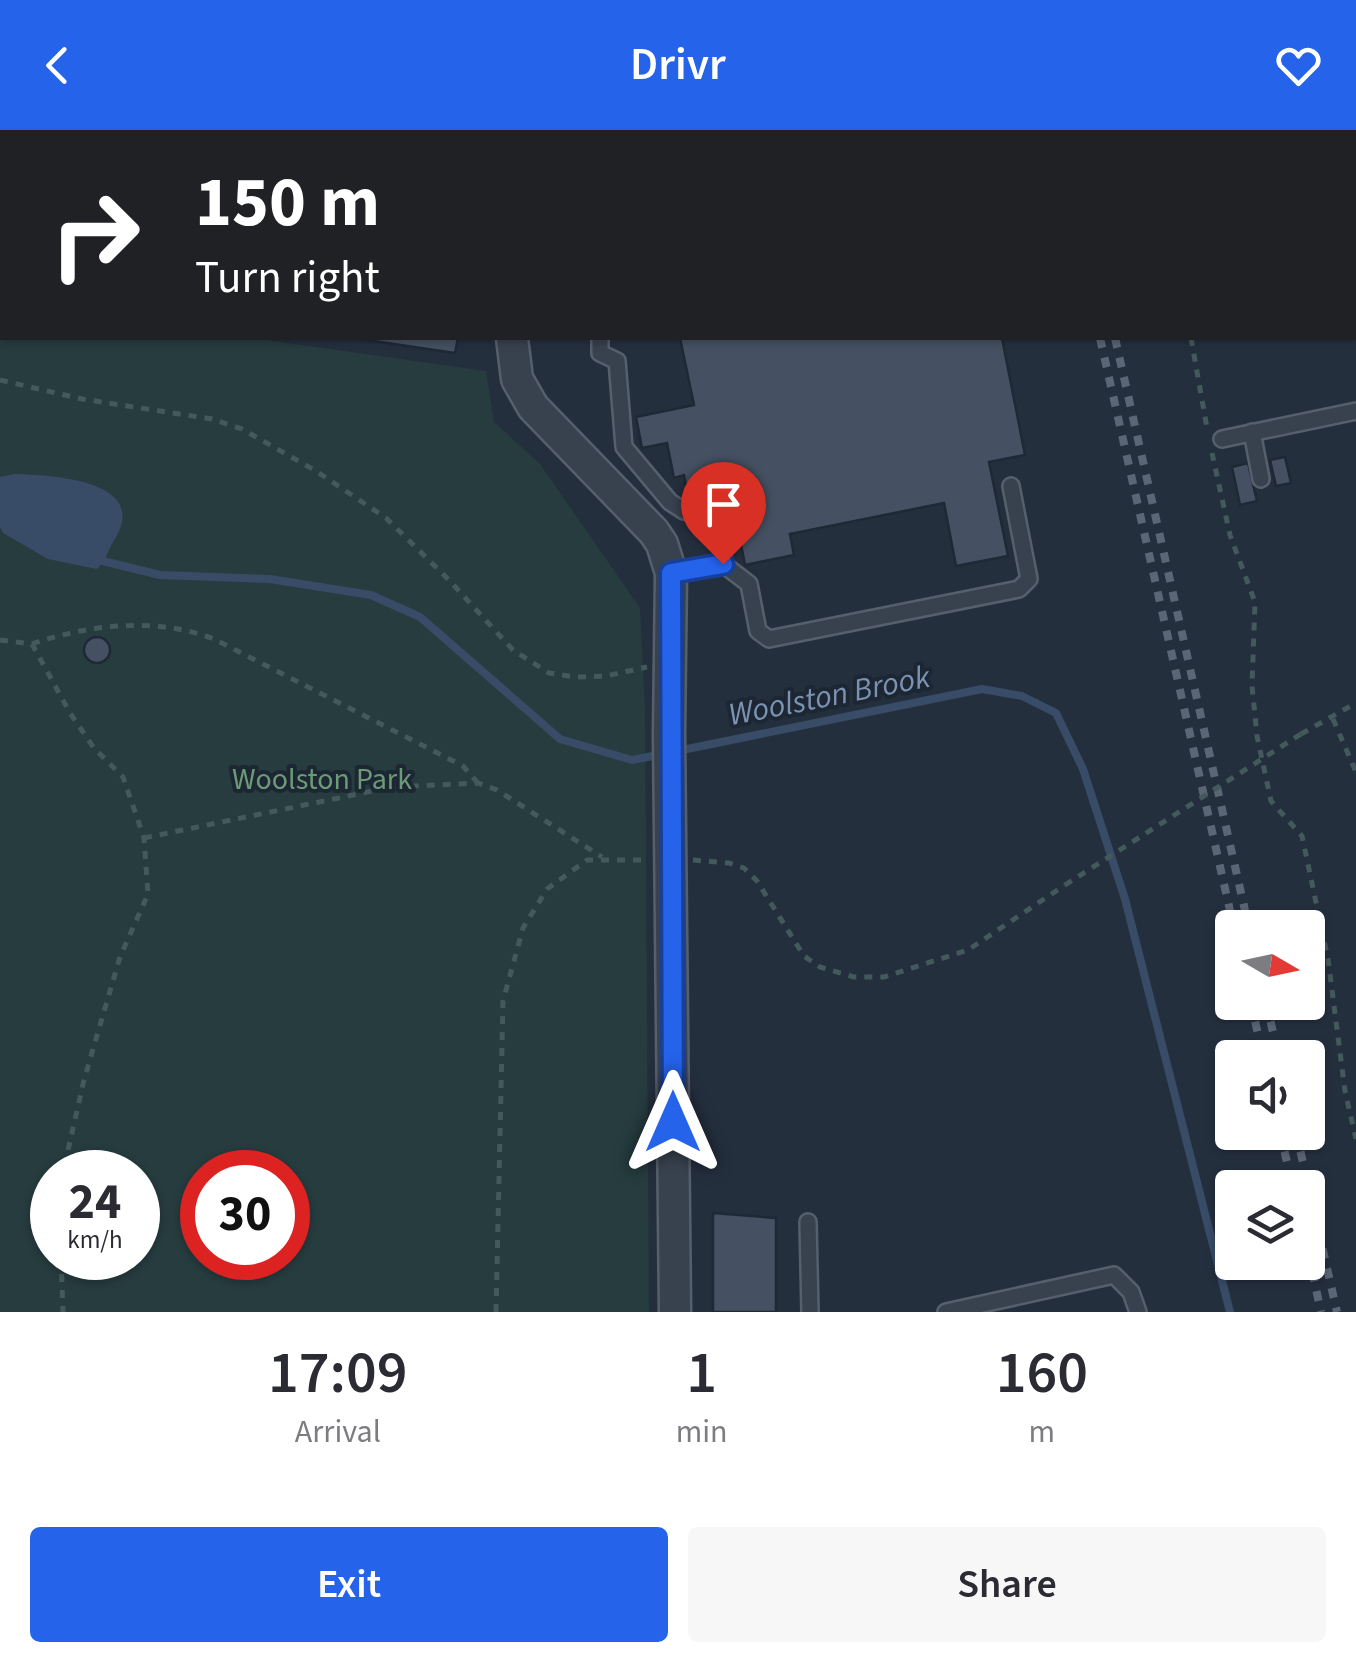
<!DOCTYPE html>
<html lang="en">
<head>
<meta charset="utf-8">
<style>
  :root { --surface:#fff; --page:#f7f7f7; --text:#2b2b33; --muted:#7c7c81; --accent:#2563eb }
  body { margin:0; font-family:"Source Sans 3",sans-serif; background:var(--page); color:var(--text); height:100vh; display:flex; flex-direction:column; font-size:38px; white-space:nowrap }
  * { box-sizing:border-box; margin:0 }
  p { font-size:32px; color:var(--muted) }
  .icon { flex:none; width:55px; height:55px; fill:none; stroke:currentColor; stroke-width:2; stroke-linecap:round; stroke-linejoin:round }
  .map { position:relative; height:1182px; overflow:hidden }
  .drawer { display:flex; flex-direction:column; background:var(--surface); flex:1 }
  .drawer>* { flex:none }
  .banner { position:absolute; left:0px; top:0px; width:1358px; height:210px; box-shadow:0 2px 8px #0004; background:#202124; color:#fff; overflow:hidden }
  .needle { width:65px; rotate:99deg }
  .buttons { position:absolute; left:1215px; top:780px; display:grid; gap:20px }
  .buttons a { display:grid; place-items:center; width:110px; height:110px; border-radius:10px; background:var(--surface); box-shadow:0 2px 8px #0004; font-size:50px }
  .speed { position:absolute; left:30px; top:1020px; display:flex; gap:20px; font-size:50px; font-weight:700; text-align:center }
  .speed>* { display:grid; place-content:center; width:130px; height:130px; border-radius:50%; background:var(--surface); box-shadow:0 2px 8px #0004; line-height:1 }
  .speed small { font-size:25px; font-weight:400 }
  .speed .limit { border:15px solid #d22; background:#fff; color:#111 }
  .pin { position:absolute; display:grid; place-items:center; width:85px; height:85px; color:#fff; margin:-102px -42px; border-radius:50% 50% 50% 0; rotate:-45deg; box-shadow:0 0 10px #0007 }
  .pin .icon { rotate:45deg }
  .me { position:absolute; width:110px; margin:-55px; rotate:0deg; stroke-linejoin:round; filter:drop-shadow(0 0 8px #0008) }
  .turn { display:flex; align-items:center; gap:35px; height:210px; padding:0 30px; font-size:45px }
  .turn .icon { width:130px; height:130px; stroke-width:2.5 }
  .turn b { display:block; font-size:70px; line-height:85px }
  .eta { display:flex; justify-content:space-evenly; align-items:center; height:170px; text-align:center }
  .eta b { font-size:60px; font-weight:600; line-height:70px }
  .primary-button { display:flex; gap:20px; margin-top:auto; padding:20px 30px }
  .primary-button a { flex:1; height:115px; border-radius:10px; background:var(--accent); color:#fff; font-size:40px; font-weight:600; line-height:115px; text-align:center }
  .primary-button a+a { background:var(--page); color:var(--text) }
  header { display:flex; justify-content:space-between; align-items:center; height:130px; padding:0 30px; background:var(--accent); color:#fff; font-size:45px; font-weight:600 }
  .map>svg:first-child { display:block }
  .green { fill:#263c3f; fill-rule:evenodd }
  .water { fill:#394c67 }
  .lines { fill:none; stroke-linecap:round; stroke-linejoin:round }
  .stream { stroke:#394c67; stroke-width:8 }
  .building { fill:#455162; stroke:#1f2835; stroke-width:2.5 }
  .lane-casing { stroke:#565f6c; stroke-width:20 }
  .street-casing { stroke:#565f6c; stroke-width:35 }
  .path { stroke:#44595c; stroke-width:5; stroke-dasharray:8 8; stroke-linecap:butt }
  .lane { stroke:#38414e; stroke-width:15 }
  .street { stroke:#38414e; stroke-width:30 }
  .rail { stroke:#5a6575; stroke-width:8; stroke-dasharray:10 10; stroke-linecap:butt }
  .path-bridge { stroke:#44595c; stroke-width:5; stroke-dasharray:8 8; stroke-linecap:butt }
  .route-casing { stroke:#184099; stroke-width:25 }
  .route { stroke:#2563eb; stroke-width:18 }
  .labels { text-anchor:middle; stroke-width:8; stroke-linejoin:round; paint-order:stroke }
  .park-label { font-size:30px; fill:#6b9a76; stroke:#1d2633 }
  .water-label { font-size:32px; font-style:italic; fill:#7c92b1; stroke:#1d2633 }
</style>
</head>
<body>
<header><svg class="icon" aria-label="back" viewBox="0 0 24 24"><path d="M15 5l-7 7 7 7"/></svg>Drivr<svg class="icon" aria-label="heart" viewBox="0 0 24 24"><path d="M12 20l-8-8c-3-5 5-10 8-4 3-6 11-1 8 4z"/></svg></header>
<div class="map">
<svg width="1356" height="1182" viewBox="0 0 1356 1182">
  <rect width="100%" height="100%" fill="#242f3e"/>
  <path class="green" d="M 0,0 L 128,0 L 2,2 L 2,208 L 252,208 L 486,241 L 494,292 L 540,334 L 640,478 L 645,579 L 649,1182 L 0,1182 ZM 52,1042 L 138,1042 L 138,1128 L 52,1128 ZM 202,1042 L 288,1042 L 288,1128 L 202,1128 Z"/>
  <path class="water" d="M 14,344 C 52,345 154,350 113,412 C 107,422 106,431 97,439 L 48,429 L 3,403 L 0,397 L 0,347 Z"/>
  <g class="lines">
    <g class="stream">
      <polyline points="99,430 160,445 270,449 371,465 420,487 560,609 632,630 663,624"/>
      <polyline points="677,621 982,559 1022,566 1056,583 1083,639 1125,769 1230,1182"/>
    </g>
  </g>
  <g class="building">
    <polygon points="718,0 978,0 978,2 711,2"/>
    <polygon points="353,208 458,208 455,223"/>
    <polygon points="680,208 1002,208 1025,325 989,332 1008,426 956,436 944,373 790,404 794,425 745,435 728,348 686,356 684,345 674,348 667,313 642,318 636,287 694,275"/>
    <polygon points="1285,327 1291,353 1276,356 1270,330"/>
    <polygon points="1248,333 1257,371 1240,375 1232,337"/>
    <circle cx="97" cy="520" r="13"/>
    <polygon points="713,1083 776,1088 776,1182 713,1182"/>
  </g>
  <g class="lines">
    <defs>
      <g id="lane">
        <polyline points="625,2 625,0"/>
        <polyline points="600,208 600,223 617,231 624,317 670,372 684,381 712,379 720,388 723,434"/>
        <polyline points="1252,302 1261,349"/>
        <polyline points="1222,309 1356,281"/>
        <polyline points="671,443 723,434 749,454 758,501 769,509 1019,459 1029,449 1011,356"/>
        <polyline points="808,1092 810,1182"/>
        <polyline points="946,1182 1114,1145 1131,1162 1138,1182"/>
      </g>
      <g id="street">
        <polyline points="544,2 544,0"/>
        <polyline points="1280,2 1288,0"/>
        <polyline points="1355,134 1356,133"/>
        <polyline points="512,208 517,249 533,277 654,402 662,414 671,443 669,605 675,1182"/>
      </g>
    </defs>
    <use href="#lane" class="lane-casing"/>
    <use href="#street" class="street-casing"/>
    <g class="path">
      <polyline points="1146,0 1146,2"/>
      <polyline points="1245,0 1247,2"/>
      <polyline points="1191,208 1207,298"/>
      <polyline points="0,250 82,269 212,289 242,299 316,341 386,388 448,449 513,520 549,543 575,547 606,546 647,537"/>
      <polyline points="1212,323 1230,405 1255,472 1252,556 1257,606 1271,671 1302,706 1328,829 1345,961 1356,1009"/>
      <polyline points="0,510 32,514 70,583 94,618 123,647 144,708 148,764 120,827 84,950 63,1042"/>
      <path d="M 32,514 C 90,494 157,487 214,509 L 463,636 L 478,653"/>
      <polyline points="1333,589 1356,642"/>
      <polyline points="1301,604 1356,573"/>
      <polyline points="144,708 392,657 478,653 497,660 602,727"/>
      <polyline points="693,730 729,733 744,738 757,751 804,826 820,837 854,847 884,847 968,820 1065,755"/>
      <polyline points="61,1128 63,1182"/>
      <polyline points="496,1182 503,871 523,798 547,759 587,730 647,730"/>
    </g>
    <use href="#lane" class="lane"/>
    <use href="#street" class="street"/>
    <g class="rail">
      <polyline points="1052,0 1053,2"/>
      <polyline points="1068,0 1068,2"/>
      <polyline points="1100,208 1234,798"/>
      <polyline points="1115,208 1249,798"/>
      <polyline points="1251,872 1263,928"/>
      <polyline points="1266,872 1279,928"/>
      <polyline points="1280,1002 1293,1058"/>
      <polyline points="1296,1002 1337,1182"/>
      <polyline points="1308,1122 1321,1182"/>
    </g>
    <polyline class="path-bridge" points="1065,755 1301,604"/>
  </g>
  <g class="lines">
    <defs>
      <polyline id="route" points="673,992 671,443 723,434"/>
    </defs>
    <use href="#route" class="route-casing"/>
    <use href="#route" class="route"/>
  </g>
  <g class="labels">
    <g class="park-label">
      <text x="322" y="659">Woolston Park</text>
    </g>
    <g class="water-label">
      <text transform="translate(829 565) rotate(-11)" y="11">Woolston Brook</text>
    </g>
  </g>
</svg>
<div class="buttons">
<a><svg class="needle" viewBox="-14 -14 28 28"><path d="M0-13l5 13h-10z" fill="#e53935"/><path d="M0 13l5-13h-10z" fill="#7c7c81"/></svg></a>
<a><svg class="icon" aria-label="sound" viewBox="0 0 24 24"><path d="M4 9h4l5-4v14l-5-4H4zM17 9q2 3 0 6"/></svg></a>
<a><svg class="icon" aria-label="layers" viewBox="0 0 24 24"><path d="M12 4l9 5-9 5-9-5zM3 14l9 5 9-5"/></svg></a>
</div>
<div class="speed"><div>24<small>km/h</small></div><div class="limit">30</div></div>
<div class="pin" style="left:723px;top:434px;background:#d93025"><svg class="icon" aria-label="arrive" viewBox="0 0 24 24"><path d="M6 21V4h12l-3 4 3 4H6"/></svg></div>
<svg class="me" style="left:673px;top:992px" viewBox="-20 -20 40 40"><path d="M0-17L14 15 0 8-14 15z" fill="#2563eb" stroke="#fff" stroke-width="4"/></svg>
<div class="banner">
<div class="turn"><svg class="icon" aria-label="right" viewBox="0 0 24 24"><path d="M7 20v-9h11M14 6l5 5-5 5"/></svg><div><b>150 m</b>Turn right</div></div>
</div>
</div>
<section class="drawer">
<div class="eta">
<div><b>17:09</b><p>Arrival</p></div>
<div><b>1</b><p>min</p></div>
<div><b>160</b><p>m</p></div>
</div>
<div class="primary-button"><a>Exit</a><a>Share</a></div>
</section>
</body>
</html>
